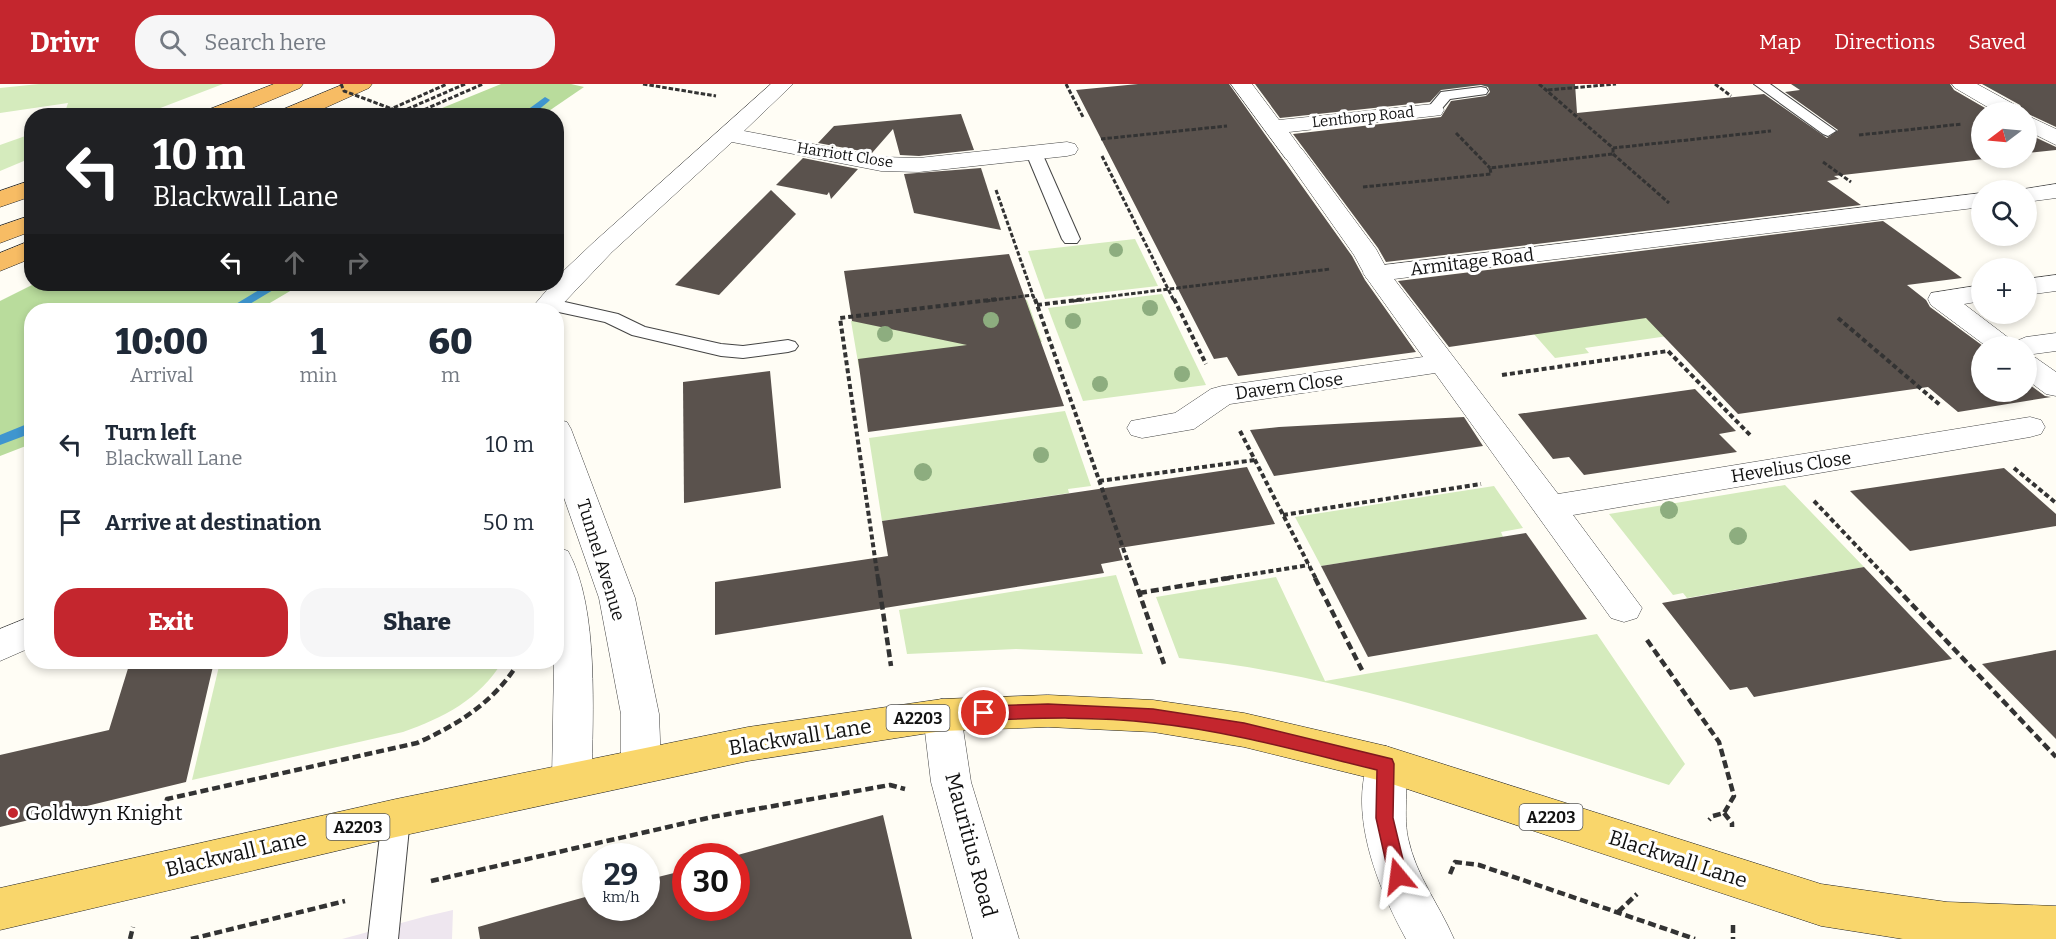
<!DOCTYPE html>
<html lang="en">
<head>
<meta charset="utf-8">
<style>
  :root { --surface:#fff; --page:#f6f6f7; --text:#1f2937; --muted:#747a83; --accent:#c4262e }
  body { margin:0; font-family:Bitter,serif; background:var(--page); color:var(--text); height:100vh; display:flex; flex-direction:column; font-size:22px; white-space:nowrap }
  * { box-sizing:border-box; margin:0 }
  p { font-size:20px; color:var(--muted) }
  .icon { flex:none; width:33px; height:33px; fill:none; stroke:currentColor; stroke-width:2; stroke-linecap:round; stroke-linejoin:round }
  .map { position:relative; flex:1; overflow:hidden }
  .side { position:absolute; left:24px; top:219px; width:540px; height:366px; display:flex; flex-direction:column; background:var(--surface); border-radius:24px; box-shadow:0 3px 9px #0003 }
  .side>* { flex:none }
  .top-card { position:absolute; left:24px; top:24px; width:540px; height:183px; border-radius:24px; box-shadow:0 3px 9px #0003; background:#202124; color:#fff; overflow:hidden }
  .needle { width:39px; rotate:254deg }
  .buttons { position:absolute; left:1971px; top:18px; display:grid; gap:12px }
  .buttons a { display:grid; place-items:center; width:66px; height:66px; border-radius:50%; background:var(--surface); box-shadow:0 3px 9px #0003; font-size:30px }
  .speed { position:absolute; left:582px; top:759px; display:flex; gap:12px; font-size:30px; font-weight:700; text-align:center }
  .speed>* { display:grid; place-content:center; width:78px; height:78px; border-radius:50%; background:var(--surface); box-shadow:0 3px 9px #0003; line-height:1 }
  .speed small { font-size:15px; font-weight:400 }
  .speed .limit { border:9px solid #d22; background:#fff; color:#111 }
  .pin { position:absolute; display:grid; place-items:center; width:51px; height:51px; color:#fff; margin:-26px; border:3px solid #fff; border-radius:50%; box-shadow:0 2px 6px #0007 }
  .me { position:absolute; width:66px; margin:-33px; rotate:344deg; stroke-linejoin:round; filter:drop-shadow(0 0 4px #0008) }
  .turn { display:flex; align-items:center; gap:21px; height:126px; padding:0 30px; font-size:27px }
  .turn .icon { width:78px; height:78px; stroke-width:2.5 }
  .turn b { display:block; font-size:42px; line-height:51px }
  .lanes { display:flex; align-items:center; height:57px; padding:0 30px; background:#0003; justify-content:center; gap:30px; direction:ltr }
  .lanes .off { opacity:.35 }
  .eta { display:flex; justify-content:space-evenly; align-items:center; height:102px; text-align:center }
  .eta b { font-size:36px; font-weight:800; line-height:42px }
  .cta { display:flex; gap:12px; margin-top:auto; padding:12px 30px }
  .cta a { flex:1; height:69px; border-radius:24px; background:var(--accent); color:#fff; font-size:24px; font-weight:800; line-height:69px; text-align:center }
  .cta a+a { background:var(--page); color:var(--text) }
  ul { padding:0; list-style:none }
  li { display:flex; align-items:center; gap:18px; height:78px; padding:0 30px }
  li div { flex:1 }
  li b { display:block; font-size:22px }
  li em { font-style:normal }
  header { display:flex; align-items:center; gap:36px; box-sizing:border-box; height:84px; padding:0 30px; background:var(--accent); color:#fff }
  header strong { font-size:28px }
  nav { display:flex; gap:33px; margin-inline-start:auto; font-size:21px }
  .search { width:420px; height:54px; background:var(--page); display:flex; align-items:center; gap:15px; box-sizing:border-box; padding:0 21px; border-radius:24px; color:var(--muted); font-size:22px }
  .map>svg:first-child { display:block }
  .industrial { fill:#eee6ef }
  .green { fill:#d5ebbd }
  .forest { fill:#b9dc9c }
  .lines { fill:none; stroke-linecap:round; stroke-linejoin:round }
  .stream { fill:#3f96cf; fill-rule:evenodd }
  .building { fill:#5a524d }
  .service-casing { stroke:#444; stroke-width:2 }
  .pedestrian-casing { stroke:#444; stroke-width:1 }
  .minor-casing { stroke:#444; stroke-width:1 }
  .primary-casing { stroke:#222; stroke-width:1 }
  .trunk-casing { stroke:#222; stroke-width:1 }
  .path-far2 { stroke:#333; stroke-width:3; stroke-dasharray:4.5 2; stroke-linecap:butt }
  .path-far1 { stroke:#333; stroke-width:4; stroke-dasharray:5 3; stroke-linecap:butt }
  .path { stroke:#333; stroke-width:4.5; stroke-dasharray:8 4; stroke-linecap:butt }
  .service { fill:#fff; fill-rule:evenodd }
  .pedestrian { fill:#fff; fill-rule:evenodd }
  .minor { fill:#fff; fill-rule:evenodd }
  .primary { fill:#f9d66b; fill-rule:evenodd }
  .trunk { fill:#f7bc64; fill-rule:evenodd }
  .path-bridge { stroke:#333; stroke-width:3; stroke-dasharray:4.5 2; stroke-linecap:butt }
  .tree { fill:#8dad7f }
  .route { fill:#c4262e; stroke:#7f191e; stroke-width:1.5 }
  .poi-dot { fill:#c4262e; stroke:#fff; stroke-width:2 }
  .labels { text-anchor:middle; stroke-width:6; stroke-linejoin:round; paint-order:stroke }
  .far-street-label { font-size:15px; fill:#111; stroke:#fff }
  .shield { fill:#fff; stroke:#585858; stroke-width:1.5 }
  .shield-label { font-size:16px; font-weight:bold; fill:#111 }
  .street-label { font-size:18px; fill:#111; stroke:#fff }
  .near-street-label { font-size:21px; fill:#111; stroke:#fff }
  .near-poi-label { font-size:21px; fill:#111; stroke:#fff; text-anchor:start }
</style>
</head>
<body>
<header>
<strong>Drivr</strong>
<div class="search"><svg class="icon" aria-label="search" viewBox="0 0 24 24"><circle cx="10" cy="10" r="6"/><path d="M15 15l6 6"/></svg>Search here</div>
<nav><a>Map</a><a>Directions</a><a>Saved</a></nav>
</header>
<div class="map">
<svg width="2056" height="855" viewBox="0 0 2056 855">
  <rect width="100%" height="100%" fill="#fffdf5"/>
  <polygon class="industrial" points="453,826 452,855 342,855 427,832"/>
  <g class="green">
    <polygon points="39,0 223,0 142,31 64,31 68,19 0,29 0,4"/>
    <polygon points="31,50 31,74 0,87 0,61"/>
    <polygon points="1135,155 1158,202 1045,215 1028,167"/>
    <polygon points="1552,202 1792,234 1585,264 1589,269 1555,274 1533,249"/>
    <polygon points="1162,210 1206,301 1083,317 1048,224"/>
    <polygon points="1027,216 1042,258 1015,262 1015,265 859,284 851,237"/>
    <polygon points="1065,327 1091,402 1068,405 1069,409 882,437 869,354"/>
    <polygon points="1785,401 1864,483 1687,514 1683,509 1673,511 1609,430"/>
    <polygon points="1494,402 1523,444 1501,448 1503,453 1321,482 1295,433"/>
    <polygon points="1116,491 1143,570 1016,565 907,570 899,526"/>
    <path d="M 1276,493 L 1325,597 L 1597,550 L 1685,680 L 1669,701 C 1508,649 1347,591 1179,574 L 1156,513 Z"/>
    <path d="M 220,578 L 502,578 C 480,615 443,634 403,648 L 192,696 Z"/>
  </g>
  <g class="forest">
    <polygon points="501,0 571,0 584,3 543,31 425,31"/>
    <polygon points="34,200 302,200 258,226 32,226 31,360 0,372 0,217"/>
  </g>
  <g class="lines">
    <g class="stream">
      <polygon points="545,13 550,16 548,18 531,32 519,32"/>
      <polygon points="269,200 283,200 240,226 226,226"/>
      <polygon points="32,338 32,349 0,361 0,351"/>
    </g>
  </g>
  <g class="building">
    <polygon points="1138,0 1229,0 1352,172 1365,196 1416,268 1238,292 1227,273 1214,275 1076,6"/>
    <polygon points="1255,0 1575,0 1577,29 1764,10 1827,54 1838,46 1785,8 1800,6 1791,0 1950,0 1954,6 1992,28 1982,28 1982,74 1992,74 1834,92 1839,95 1827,97 1861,121 1386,178 1378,164 1293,50 1441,33 1451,17 1486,12 1490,8 1488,3 1481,1 1441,6 1430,18 1280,34"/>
    <polygon points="1982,0 2056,0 2056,43 2024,28 2020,21"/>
    <polygon points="961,30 974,66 919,72 900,71 893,45 872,69 818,59 834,42"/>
    <polygon points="2026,49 2056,63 2056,66 2026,69"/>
    <polygon points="803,74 858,85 831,115 829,108 827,111 776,101"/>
    <polygon points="981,84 1001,146 914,129 904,90"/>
    <polygon points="771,106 796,130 719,211 675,201"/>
    <polygon points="1883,137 1962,194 1907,201 1926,216 1930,223 1983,262 1982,308 2026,308 2026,298 2045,312 2051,313 1958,328 1928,303 1738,330 1646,234 1449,263 1398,197"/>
    <polygon points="1009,170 1064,322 868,348 858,275 967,261 852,237 844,187"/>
    <polygon points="770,287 781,404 684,419 683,298"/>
    <polygon points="1695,305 1736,347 1719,350 1737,368 1584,391 1569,373 1553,375 1518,330"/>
    <polygon points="1464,333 1483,362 1274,392 1250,346 1279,343"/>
    <polygon points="1247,383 1275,440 1119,464 1123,476 1101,480 1104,489 715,551 715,498 888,472 882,437"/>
    <polygon points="2004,384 2056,430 2056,442 1910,467 1850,407"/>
    <polygon points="1526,449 1587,535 1368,573 1321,482"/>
    <polygon points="1864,483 1952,575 1754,613 1747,603 1730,606 1662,519"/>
    <polygon points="2056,566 2056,655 1982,580"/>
    <polygon points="130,578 214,578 186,698 0,743 0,671 109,646"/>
    <polygon points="883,731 912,855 480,855 478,843 596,810 596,824 646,824 646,796 686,786 686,824 736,824 736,772 734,772"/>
  </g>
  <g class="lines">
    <defs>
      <g id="service">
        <polygon points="1754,0 1770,0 1836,47 1828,52 1823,50"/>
        <polygon points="1481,3 1486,4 1488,7 1486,10 1450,15 1438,29 1433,30 1426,26 1441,8"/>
        <polygon points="1034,64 1042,69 1080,155 1077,159 1065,159 1062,155 1026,69"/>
        <polygon points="547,214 618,230 645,243 721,260 743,262 788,256 795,258 798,262 795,266 788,268 743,274 721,272 632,251 605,238 540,224 538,220 540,216"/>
        <polygon points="396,721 406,725 410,734 398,855 368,855 382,734 386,725"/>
      </g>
      <polygon id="pedestrian" points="1294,63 1302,65 1376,165 1389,189 1385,195 1376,197 1367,195 1354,171 1283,70 1286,65"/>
      <g id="minor">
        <polygon points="771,0 793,0 744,47 881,73 919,74 1067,58 1075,60 1078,65 1075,70 1067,72 919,88 881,87 732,58 612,168 556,227 530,226 552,200 556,200 556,194 594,158"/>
        <polygon points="1231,0 1252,0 1279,36 1433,20 1441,21 1444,26 1441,31 1433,32 1289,48 1305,70 1302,75 1294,77 1286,75"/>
        <polygon points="1952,0 1977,0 2019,23 2022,28 1996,28 1955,4"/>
        <polygon points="2026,31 2056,45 2056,61 2026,46"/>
        <polygon points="2056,100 2056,114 2026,118 2026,106 2017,106"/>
        <polygon points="1982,109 1982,123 1394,195 1558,410 2030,333 2041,336 2045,343 2041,350 2030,353 1573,431 1642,524 1637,534 1624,538 1611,534 1435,289 1230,320 1194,345 1142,354 1131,351 1127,344 1131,337 1175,329 1211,305 1222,302 1423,273 1363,189 1367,183"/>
        <polygon points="2056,191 2056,207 2026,211 2026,195"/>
        <polygon points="1982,201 1982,217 1964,220 2014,258 2026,253 2056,249 2056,267 2026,271 2026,262 1986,262 1931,221 1928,215 1931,209"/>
        <polygon points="2026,271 2036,274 2056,288 2056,312 2046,310 2026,295"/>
        <polygon points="556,335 567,338 571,345 635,514 659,630 661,682 655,694 641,700 627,694 621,682 621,630 599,514 556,391"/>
        <path d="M 556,463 L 568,467 C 600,525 592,631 592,696 L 586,709 L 572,714 L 558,709 L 552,696 L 554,578 L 556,578 Z"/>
        <polygon points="32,532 32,563 0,577 0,545"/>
        <polygon points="942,615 956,619 961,631 971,698 1019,855 973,855 931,698 923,631 928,619"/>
        <path d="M 1386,662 L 1400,668 C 1412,693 1402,726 1408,754 C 1416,792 1439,820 1454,855 L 1406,855 C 1378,804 1345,725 1372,668 Z"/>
      </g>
      <polygon id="primary" points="1048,611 1153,616 1244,629 1386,662 1821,800 1947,818 2056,822 2056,855 1903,855 1821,842 1386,698 1244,663 1153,648 1048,643 942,647 748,677 396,753 0,846 0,804 396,715 748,643 942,615"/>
      <g id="trunk">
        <polygon points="274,0 303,0 300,4 233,32 202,32 205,27"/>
        <polygon points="344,0 372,0 369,4 307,32 276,32 279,27"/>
        <polygon points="32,96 32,112 0,123 0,107"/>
        <polygon points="32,131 32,147 0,159 0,142"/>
        <polygon points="32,156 32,174 0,187 0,169"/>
      </g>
    </defs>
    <use href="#service" class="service-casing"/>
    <use href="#pedestrian" class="pedestrian-casing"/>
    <use href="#minor" class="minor-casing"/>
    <use href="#primary" class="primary-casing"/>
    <use href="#trunk" class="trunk-casing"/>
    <g class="path-far2">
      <polyline points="465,0 403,27 412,31 483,0"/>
      <polyline points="643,0 716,12"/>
      <polyline points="1066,0 1083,33"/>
      <polyline points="1539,0 1613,64 1771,47"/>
      <polyline points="1715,0 1731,12"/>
      <polyline points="1548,6 1616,0"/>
      <polyline points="382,29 447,0"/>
      <polyline points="391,32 403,27"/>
      <polyline points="1456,49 1490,84"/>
      <polyline points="1859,51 1962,40"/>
      <polyline points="1101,55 1227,42"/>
      <polyline points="1613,70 1669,119"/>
      <polyline points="1102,72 1174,217"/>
      <polyline points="1823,78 1851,98"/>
      <polyline points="1363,103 1491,90 1490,84 1613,70 1613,64"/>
      <polyline points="996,106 1035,217"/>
      <polyline points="986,217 1033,211"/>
      <polyline points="1073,217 1330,185"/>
    </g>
    <g class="path-far1">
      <polyline points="1035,215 1134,495"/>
      <polyline points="1174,215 1206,280"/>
      <polyline points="1037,221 1085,215"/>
      <polyline points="1838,234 1940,321"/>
      <polyline points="1502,291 1668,267 1751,352"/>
      <polyline points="1240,347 1316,495"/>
      <polyline points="2014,384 2056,419"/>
      <polyline points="1099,397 1255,376"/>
      <polyline points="1814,417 1888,495"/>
      <polyline points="1283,431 1481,400"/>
      <polyline points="878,495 840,234 998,215"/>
      <polyline points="1221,495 1309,481"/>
    </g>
    <g class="path">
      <polyline points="878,494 891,582"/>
      <polyline points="1134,494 1164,580"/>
      <polyline points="1315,494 1362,586"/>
      <polyline points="1887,494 2056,673"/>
      <polyline points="1139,509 1230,494"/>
      <polyline points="1647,556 1719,658 1734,712 1724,729 1713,732 1709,736"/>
      <polyline points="1724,729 1732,739 1732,743"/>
      <path d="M 161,740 L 167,715 L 417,659 C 459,640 494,618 519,578"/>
      <polyline points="1450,790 1455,778 1479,781 1695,855"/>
      <polyline points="431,797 712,733 890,701 905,705"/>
      <polyline points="1618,828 1637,810"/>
      <polyline points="1733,841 1733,855"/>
      <polyline points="130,855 133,843"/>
      <polyline points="191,855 345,817"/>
    </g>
    <use href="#service" class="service"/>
    <use href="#pedestrian" class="pedestrian"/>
    <use href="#minor" class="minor"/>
    <use href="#primary" class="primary"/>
    <use href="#trunk" class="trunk"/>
    <polyline class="path-bridge" points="341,0 344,7 403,29"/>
  </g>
  <g class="tree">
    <circle cx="1116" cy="166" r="7"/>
    <circle cx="1150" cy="224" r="8"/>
    <circle cx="991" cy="236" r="8"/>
    <circle cx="1073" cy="237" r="8"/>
    <circle cx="885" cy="250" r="8"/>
    <circle cx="1182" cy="290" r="8"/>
    <circle cx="1100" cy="300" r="8"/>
    <circle cx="1041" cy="371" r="8"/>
    <circle cx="923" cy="388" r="9"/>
    <circle cx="1669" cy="426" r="9"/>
    <circle cx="1738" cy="452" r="9"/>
  </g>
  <path class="route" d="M 1048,620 L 1153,625 L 1244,639 L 1392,675 L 1394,680 L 1393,734 L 1407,792 L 1405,798 L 1398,801 L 1392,798 L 1389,792 L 1376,734 L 1377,686 C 1303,668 1229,647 1153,639 C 1097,632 1040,634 984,636 L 978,634 L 976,629 L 978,624 L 984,622 Z"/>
  <circle class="poi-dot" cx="13" cy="729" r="6"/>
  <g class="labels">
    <g class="far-street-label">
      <text transform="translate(1363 33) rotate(-6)" y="5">Lenthorp Road</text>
      <text transform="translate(845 71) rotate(9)" y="5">Harriott Close</text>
    </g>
    <g class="shield">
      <rect x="886.5" y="621" width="63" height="26" rx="4.5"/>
      <rect x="1519.5" y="720" width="63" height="26" rx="4.5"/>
      <rect x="326.5" y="730" width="63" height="26" rx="4.5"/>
    </g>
    <g class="shield-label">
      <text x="918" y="640">A2203</text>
      <text x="1551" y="739">A2203</text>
      <text x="358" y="749">A2203</text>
    </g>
    <g class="street-label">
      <text transform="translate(1472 178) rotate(-7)" y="6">Armitage Road</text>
      <text transform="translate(1289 302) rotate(-8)" y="6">Davern Close</text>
      <text transform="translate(1791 383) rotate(-9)" y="6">Hevelius Close</text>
      <text transform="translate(601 476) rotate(73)" y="6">Tunnel Avenue</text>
    </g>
    <g class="near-street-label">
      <text transform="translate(800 653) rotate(-9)" y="7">Blackwall Lane</text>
      <text transform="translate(971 761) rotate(75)" y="7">Mauritius Road</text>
      <text transform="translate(236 770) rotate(-13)" y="7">Blackwall Lane</text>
      <text transform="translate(1678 775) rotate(18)" y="7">Blackwall Lane</text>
    </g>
    <g class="near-poi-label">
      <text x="25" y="736">Goldwyn Knight</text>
    </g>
  </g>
</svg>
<div class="buttons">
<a><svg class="needle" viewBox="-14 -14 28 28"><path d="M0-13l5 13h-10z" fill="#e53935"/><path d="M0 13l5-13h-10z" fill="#747a83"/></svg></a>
<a><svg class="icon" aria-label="search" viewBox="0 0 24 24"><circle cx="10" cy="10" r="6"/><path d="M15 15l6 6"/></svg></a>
<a>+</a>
<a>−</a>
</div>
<div class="speed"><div>29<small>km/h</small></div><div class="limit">30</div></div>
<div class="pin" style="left:984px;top:629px;background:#d93025"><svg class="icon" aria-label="arrive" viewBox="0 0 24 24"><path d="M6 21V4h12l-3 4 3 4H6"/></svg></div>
<svg class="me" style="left:1398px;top:792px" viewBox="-20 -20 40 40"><path d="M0-17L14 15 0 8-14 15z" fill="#c4262e" stroke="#fff" stroke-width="4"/></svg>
<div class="top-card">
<div class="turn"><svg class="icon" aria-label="left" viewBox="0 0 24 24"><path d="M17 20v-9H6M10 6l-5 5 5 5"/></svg><div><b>10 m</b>Blackwall Lane</div></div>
<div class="lanes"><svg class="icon" aria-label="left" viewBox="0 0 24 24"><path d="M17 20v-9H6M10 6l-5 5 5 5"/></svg><svg class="icon off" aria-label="ahead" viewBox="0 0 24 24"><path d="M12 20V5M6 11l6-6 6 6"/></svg><svg class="icon off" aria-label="right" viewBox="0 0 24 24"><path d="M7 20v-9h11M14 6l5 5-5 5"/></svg></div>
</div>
<section class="side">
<div class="eta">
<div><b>10:00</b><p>Arrival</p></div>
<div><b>1</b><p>min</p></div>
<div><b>60</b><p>m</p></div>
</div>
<ul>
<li><svg class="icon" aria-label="left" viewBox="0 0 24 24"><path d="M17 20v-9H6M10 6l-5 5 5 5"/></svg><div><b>Turn left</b><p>Blackwall Lane</p></div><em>10 m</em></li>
<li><svg class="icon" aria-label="arrive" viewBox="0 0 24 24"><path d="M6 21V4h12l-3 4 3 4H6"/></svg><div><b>Arrive at destination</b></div><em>50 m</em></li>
</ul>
<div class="cta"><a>Exit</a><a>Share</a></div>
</section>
</div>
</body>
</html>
